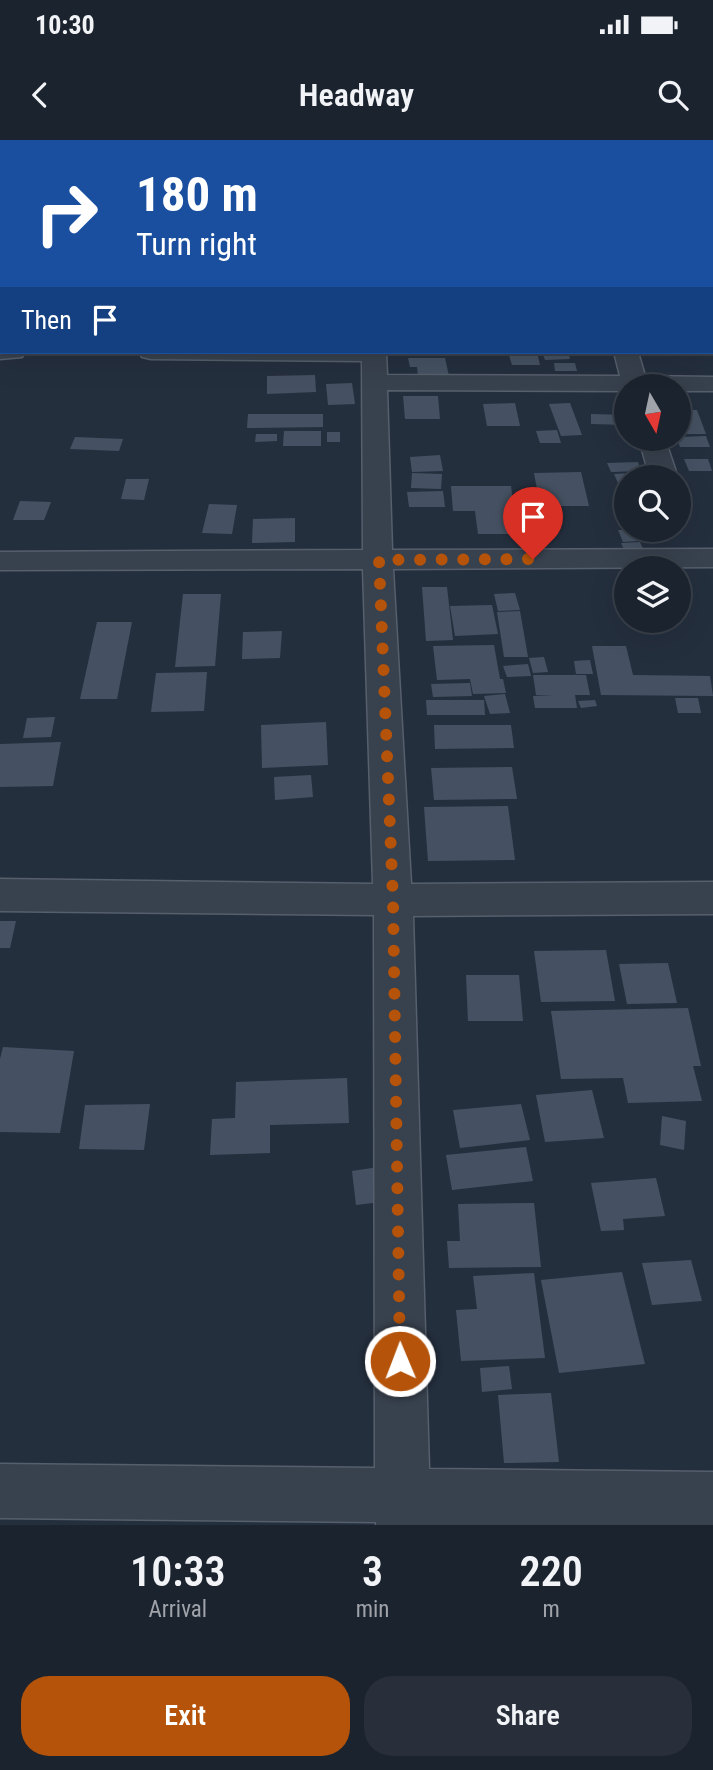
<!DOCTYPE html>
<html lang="en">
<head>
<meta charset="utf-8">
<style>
  :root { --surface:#1b232e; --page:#282f3a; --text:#f1f3f6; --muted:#a0a4aa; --line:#39404a; --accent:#b45309 }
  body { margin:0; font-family:"Roboto Condensed",sans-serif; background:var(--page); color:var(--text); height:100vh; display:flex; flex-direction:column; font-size:26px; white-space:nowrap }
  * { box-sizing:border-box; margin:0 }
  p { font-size:23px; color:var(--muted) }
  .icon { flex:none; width:38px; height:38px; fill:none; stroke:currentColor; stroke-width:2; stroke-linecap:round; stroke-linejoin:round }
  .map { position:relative; height:1385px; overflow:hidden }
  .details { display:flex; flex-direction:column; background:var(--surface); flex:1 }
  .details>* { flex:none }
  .top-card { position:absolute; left:0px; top:0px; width:714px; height:214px; box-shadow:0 7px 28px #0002,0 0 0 2px var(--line); background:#1a4fa0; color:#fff; overflow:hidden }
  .needle { width:46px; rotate:171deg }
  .fabs { position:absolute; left:614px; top:234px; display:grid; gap:14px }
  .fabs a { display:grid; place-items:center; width:77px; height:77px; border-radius:50%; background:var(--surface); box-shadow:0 7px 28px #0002,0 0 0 2px var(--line); font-size:35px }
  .pin { position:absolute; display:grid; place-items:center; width:60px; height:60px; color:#fff; margin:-72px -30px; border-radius:50% 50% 50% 0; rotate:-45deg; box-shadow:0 0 7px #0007 }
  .pin .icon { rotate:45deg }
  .me { position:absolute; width:77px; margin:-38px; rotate:359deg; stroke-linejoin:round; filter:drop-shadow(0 0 5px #0008) }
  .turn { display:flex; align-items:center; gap:24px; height:147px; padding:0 21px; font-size:32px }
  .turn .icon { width:91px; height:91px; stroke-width:2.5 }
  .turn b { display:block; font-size:49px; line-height:60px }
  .then { display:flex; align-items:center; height:66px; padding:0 21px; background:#0003; gap:14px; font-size:26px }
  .eta { display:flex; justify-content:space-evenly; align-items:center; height:119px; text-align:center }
  .eta b { font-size:42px; font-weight:600; line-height:49px }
  .button { display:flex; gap:14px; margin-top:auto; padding:14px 21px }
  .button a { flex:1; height:80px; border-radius:28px; background:var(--accent); color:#fff; font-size:28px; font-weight:600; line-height:80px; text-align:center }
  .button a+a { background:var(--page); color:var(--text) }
  .status { display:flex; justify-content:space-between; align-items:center; height:49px; padding:0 35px; background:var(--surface); direction:ltr }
  .status svg { height:19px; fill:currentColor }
  header { display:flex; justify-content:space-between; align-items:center; height:91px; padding:0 21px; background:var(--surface); font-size:32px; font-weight:600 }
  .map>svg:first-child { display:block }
  .building { fill:#455162 }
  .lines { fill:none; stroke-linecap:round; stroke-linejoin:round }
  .street-casing { stroke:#565f6c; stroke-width:3 }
  .secondary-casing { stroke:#565f6c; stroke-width:4 }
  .street { fill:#38414e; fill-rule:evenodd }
  .secondary { fill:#465061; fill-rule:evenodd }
  .route { stroke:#b45309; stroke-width:12; stroke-dasharray:0 21.6 }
</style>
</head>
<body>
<div class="status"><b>10:30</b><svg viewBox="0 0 49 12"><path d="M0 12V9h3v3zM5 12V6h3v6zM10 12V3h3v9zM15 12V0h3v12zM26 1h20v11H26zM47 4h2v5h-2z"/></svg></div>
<header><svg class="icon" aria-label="back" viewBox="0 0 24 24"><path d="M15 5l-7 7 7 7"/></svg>Headway<svg class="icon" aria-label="search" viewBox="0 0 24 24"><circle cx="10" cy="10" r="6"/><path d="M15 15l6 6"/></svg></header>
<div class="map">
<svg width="713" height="1385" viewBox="0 0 713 1385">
  <rect width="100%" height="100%" fill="#242f3e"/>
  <g class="building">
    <polygon points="397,212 441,212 441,216 397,215"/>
    <polygon points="508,212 537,212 540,225 512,225"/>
    <polygon points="542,212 568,212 570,219 545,220"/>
    <polygon points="408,218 445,218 449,236 418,237 417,227 410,227"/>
    <polygon points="554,223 575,223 577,231 555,231"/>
    <polygon points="315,235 316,252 267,254 267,236"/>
    <polygon points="352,243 355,264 328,265 326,244"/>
    <polygon points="403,256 438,256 440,279 405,279"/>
    <polygon points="515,263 520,286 487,286 483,264"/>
    <polygon points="570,263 582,295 561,296 549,264"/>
    <polygon points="679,270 697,270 706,294 679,294"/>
    <polygon points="248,274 323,274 323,287 247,288"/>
    <polygon points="591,274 626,275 626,285 591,284"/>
    <polygon points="557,290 561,303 540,303 536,291"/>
    <polygon points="284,291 321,291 321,306 283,306"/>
    <rect x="327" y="292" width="13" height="10"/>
    <polygon points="256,294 277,294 277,301 255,302"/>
    <polygon points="706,296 710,307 680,307 677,299 679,297"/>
    <polygon points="75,297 123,299 119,311 70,309"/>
    <polygon points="440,315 443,331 412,332 410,317"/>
    <polygon points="684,319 708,319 712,331 689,331"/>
    <polygon points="638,322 641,331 611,332 607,323"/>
    <polygon points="581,332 589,366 540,366 534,333"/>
    <polygon points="648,332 651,338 626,338 626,343 618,343 614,334"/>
    <polygon points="412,333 442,334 441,349 411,348"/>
    <polygon points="126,339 149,339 144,360 121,359"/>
    <polygon points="451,346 511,346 517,394 478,394 475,371 453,371"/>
    <polygon points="443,351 445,367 409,367 407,352"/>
    <polygon points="20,361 51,362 44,380 13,380"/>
    <polygon points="209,364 237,365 232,394 202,393"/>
    <polygon points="295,378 295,402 252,403 253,379"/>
    <polygon points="618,390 635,390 639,401 623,402"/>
    <polygon points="640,402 644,411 625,412 621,403"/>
    <polygon points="422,447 447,447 453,500 426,501"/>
    <polygon points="515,453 520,470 498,471 494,454"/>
    <polygon points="183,454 221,454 215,526 175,527"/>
    <polygon points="492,465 498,494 455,496 450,466"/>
    <polygon points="520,471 528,517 504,517 497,472"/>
    <polygon points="97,482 132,482 117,559 80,559"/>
    <polygon points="282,491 280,518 242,519 243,492"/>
    <polygon points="494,505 500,539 503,539 506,553 473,554 470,539 437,540 433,506"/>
    <polygon points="592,506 626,506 633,535 710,536 713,556 601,555"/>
    <polygon points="544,517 548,532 533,533 529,518"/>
    <polygon points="590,520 593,534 576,534 574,521"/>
    <polygon points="528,524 531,536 507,537 503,526"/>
    <polygon points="207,532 204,571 151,572 156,533"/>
    <polygon points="533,535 586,535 590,555 575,555 577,568 535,568 533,556 553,555 536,555"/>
    <polygon points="470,543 472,556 433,557 431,544"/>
    <polygon points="505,554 510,573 490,574 484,556"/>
    <polygon points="675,558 698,558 701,573 678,573"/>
    <polygon points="426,560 484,560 485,575 427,575"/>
    <polygon points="595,560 597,566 581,568 578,561"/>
    <polygon points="55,577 51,597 23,598 27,578"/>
    <polygon points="326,582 328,625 262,628 261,585"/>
    <polygon points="434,585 511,585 514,608 435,609"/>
    <polygon points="61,602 53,646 0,647 0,604"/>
    <polygon points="512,627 517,659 434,660 431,628"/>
    <polygon points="311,635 313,657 275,660 274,637"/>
    <polygon points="508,666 515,720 428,721 424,667"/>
    <polygon points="0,781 16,781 10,808 0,808"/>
    <polygon points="606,810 615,861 541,862 534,811"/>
    <polygon points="668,823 677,863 627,864 619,824"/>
    <polygon points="466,835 519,835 523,881 468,881"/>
    <polygon points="688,868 701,926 693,926 702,961 628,963 623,938 561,939 551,871"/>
    <polygon points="3,907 74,911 60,993 0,992 0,919"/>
    <polygon points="347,938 349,983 270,985 270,1013 210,1015 212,979 235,978 236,942"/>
    <polygon points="592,950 604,998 545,1002 536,955"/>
    <polygon points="150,964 144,1010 79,1009 85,965"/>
    <polygon points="521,964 530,1000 460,1008 453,970"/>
    <polygon points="662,976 686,981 684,1010 660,1005"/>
    <polygon points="526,1007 533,1041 452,1050 446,1015"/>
    <polygon points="385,1026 389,1061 356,1065 352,1031"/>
    <polygon points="656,1038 665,1076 623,1079 624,1090 601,1091 591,1043"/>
    <polygon points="534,1063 541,1127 449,1128 447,1101 460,1101 458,1064"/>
    <polygon points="691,1120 702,1161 652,1165 642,1123"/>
    <polygon points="622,1132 645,1224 559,1233 541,1140"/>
    <polygon points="534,1133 545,1218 461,1221 456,1170 477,1169 473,1136"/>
    <polygon points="509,1226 512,1249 482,1252 480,1228"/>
    <polygon points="551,1253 559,1322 504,1323 498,1255"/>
  </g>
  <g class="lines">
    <defs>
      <g id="street">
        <polygon points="0,0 11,2 2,2 0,12"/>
        <rect x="357" y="0" width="18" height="2"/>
        <rect x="544" y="0" width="18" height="2"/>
        <rect x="712" y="146" width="1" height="14"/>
        <polygon points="0,205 2,212 25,212 22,217 0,219"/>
        <polygon points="139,212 386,212 387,235 620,236 614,212 638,212 645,236 713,237 713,251 679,251 679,247 626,247 626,251 387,250 392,410 713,409 713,427 393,429 411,744 713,742 713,774 413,776 429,1329 713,1332 713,1385 376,1385 376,1382 0,1378 0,1324 375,1328 374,775 0,771 0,739 373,744 363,429 0,430 0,412 363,410 362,221 151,219 142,217"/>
        <polygon points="639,299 665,299 678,338 650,338"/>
      </g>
      <g id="secondary">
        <rect x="712" y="51" width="1" height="12"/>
        <rect x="0" y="64" width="2" height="12"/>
      </g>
    </defs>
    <use href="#street" class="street-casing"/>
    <use href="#secondary" class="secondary-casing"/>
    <use href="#street" class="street"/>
    <use href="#secondary" class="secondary"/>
  </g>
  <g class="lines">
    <polyline class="route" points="400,1221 393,760 379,420 533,419"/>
  </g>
</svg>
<div class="fabs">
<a><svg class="needle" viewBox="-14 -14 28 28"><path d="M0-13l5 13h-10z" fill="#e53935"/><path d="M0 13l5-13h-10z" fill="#a0a4aa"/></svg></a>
<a><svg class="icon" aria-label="search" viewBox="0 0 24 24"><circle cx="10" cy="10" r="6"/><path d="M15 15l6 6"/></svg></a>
<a><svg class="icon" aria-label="layers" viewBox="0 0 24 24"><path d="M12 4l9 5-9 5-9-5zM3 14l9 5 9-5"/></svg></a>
</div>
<div class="pin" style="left:533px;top:419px;background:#d93025"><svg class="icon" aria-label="arrive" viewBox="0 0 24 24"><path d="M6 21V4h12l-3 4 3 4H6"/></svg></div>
<svg class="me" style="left:400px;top:1221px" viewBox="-20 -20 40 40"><circle r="17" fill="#b45309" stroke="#fff" stroke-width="3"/><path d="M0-11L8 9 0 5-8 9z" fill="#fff"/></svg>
<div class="top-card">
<div class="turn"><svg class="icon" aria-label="right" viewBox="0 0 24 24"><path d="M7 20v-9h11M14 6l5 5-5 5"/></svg><div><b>180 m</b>Turn right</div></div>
<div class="then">Then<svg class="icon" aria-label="arrive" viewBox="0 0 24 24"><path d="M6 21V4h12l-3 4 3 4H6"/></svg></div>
</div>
</div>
<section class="details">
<div class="eta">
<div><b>10:33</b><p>Arrival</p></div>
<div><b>3</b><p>min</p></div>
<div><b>220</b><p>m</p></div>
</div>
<div class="button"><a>Exit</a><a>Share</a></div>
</section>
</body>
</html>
